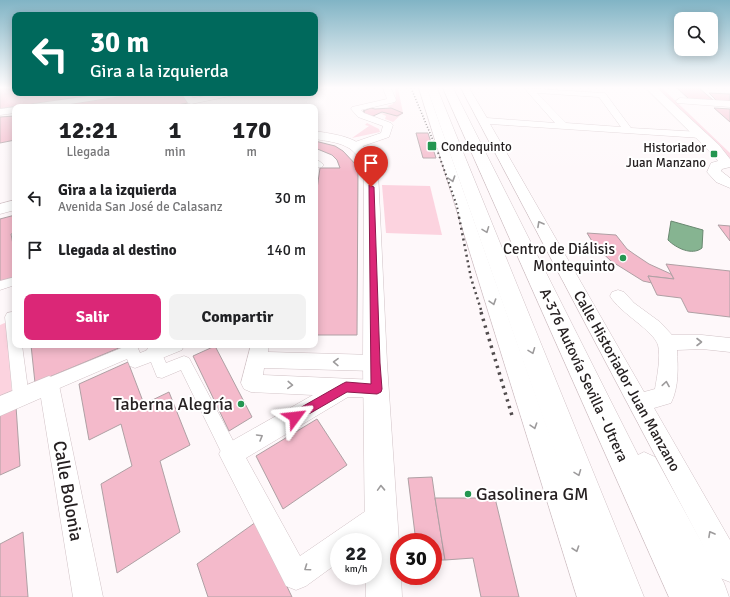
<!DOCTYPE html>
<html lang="es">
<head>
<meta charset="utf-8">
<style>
  :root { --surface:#fff; --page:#f2f2f2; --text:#202124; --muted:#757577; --accent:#db2777 }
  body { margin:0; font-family:Signika,sans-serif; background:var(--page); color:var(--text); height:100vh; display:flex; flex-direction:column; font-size:15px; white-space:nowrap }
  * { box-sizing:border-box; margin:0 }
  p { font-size:13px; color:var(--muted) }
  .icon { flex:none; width:22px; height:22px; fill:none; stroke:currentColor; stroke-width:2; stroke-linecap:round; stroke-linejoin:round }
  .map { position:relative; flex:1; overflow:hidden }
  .drawer { position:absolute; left:12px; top:104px; width:306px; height:244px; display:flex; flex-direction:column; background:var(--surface); border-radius:8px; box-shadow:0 2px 10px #0003 }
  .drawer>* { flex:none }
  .top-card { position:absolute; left:12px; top:12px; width:306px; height:84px; border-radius:8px; box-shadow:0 2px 10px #0003; background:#00695c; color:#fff; overflow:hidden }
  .controls { position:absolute; left:674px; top:12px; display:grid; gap:8px }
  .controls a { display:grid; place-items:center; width:44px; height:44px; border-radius:8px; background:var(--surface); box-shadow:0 2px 10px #0003; font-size:20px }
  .speed { position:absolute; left:330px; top:533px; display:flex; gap:8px; font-size:20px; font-weight:700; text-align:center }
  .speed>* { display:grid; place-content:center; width:52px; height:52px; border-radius:50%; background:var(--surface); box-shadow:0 2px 10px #0003; line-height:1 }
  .speed small { font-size:10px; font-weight:400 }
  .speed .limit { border:6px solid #d22; background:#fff; color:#111 }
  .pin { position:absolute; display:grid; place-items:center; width:34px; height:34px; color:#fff; margin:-41px -17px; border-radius:50% 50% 50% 0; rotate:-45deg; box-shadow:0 0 4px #0007 }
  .pin .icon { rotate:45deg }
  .me { position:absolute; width:44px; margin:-22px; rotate:60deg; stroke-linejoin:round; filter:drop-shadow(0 0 3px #0008) }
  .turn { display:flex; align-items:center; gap:14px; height:84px; padding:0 12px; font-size:18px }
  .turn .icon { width:52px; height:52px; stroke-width:2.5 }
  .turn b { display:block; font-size:28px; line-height:34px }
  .eta { display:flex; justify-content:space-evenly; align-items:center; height:68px; text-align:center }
  .eta b { font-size:24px; font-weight:700; line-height:28px }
  .button { display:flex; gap:8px; margin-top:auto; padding:8px 12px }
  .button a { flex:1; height:46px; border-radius:8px; background:var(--accent); color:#fff; font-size:16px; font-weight:700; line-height:46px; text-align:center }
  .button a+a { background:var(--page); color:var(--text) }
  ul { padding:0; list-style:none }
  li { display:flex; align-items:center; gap:12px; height:52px; padding:0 12px }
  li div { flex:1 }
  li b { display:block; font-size:15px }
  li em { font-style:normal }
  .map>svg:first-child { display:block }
  .green { fill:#fcd3df }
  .water { fill:#86b491; stroke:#698870 }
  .building { fill:#f4bacb; stroke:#afa0a4 }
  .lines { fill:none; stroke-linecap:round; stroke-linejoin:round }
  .pedestrian-casing { stroke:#d1c2c6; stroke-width:1 }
  .minor-casing { stroke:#d1c2c6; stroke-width:1 }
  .tertiary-casing { stroke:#d1c2c6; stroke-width:1 }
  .primary-casing { stroke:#d1c2c6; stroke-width:1 }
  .pedestrian { fill:#fff; fill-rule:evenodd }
  .minor { fill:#fff; fill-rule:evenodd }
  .tertiary { fill:#fff; fill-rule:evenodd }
  .primary { fill:#fff; fill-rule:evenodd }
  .rail-far3 { stroke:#514c4d; stroke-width:1.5; stroke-dasharray:1 2; stroke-linecap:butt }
  .rail-far2 { stroke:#514c4d; stroke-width:2; stroke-dasharray:1.5 3; stroke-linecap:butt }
  .rail-far1 { stroke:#514c4d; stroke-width:2.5; stroke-dasharray:2 3.5; stroke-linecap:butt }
  .rail { stroke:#514c4d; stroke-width:3.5; stroke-dasharray:2.5 4.5; stroke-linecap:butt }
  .oneway { stroke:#9d9b9c }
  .route { fill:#db2777; stroke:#8e194d }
  .poi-dot { fill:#249651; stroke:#fff; stroke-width:1.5 }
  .labels { text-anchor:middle; stroke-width:4; stroke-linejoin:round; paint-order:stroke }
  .far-poi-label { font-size:13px; fill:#262122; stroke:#fff; text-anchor:start }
  .poi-label { font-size:15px; fill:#262122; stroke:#fff; text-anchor:end }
  .street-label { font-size:15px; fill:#262122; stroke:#fff }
  .near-poi-label { font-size:18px; fill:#262122; stroke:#fff; text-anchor:end }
  .near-street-label { font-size:18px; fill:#262122; stroke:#fff }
</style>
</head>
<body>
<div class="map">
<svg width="730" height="597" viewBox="0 0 730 597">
  <rect width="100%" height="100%" fill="#fef8fa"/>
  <g class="green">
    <polygon points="395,88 398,88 403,113 393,122 385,119 386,116 380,113 388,114 395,110 387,106 393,104 392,102 396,100"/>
    <polygon points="656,88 662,88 730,153 730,158 728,157"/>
    <polygon points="367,123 379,129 380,132 352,138 369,126 365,125"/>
    <polygon points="382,185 430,186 442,235 386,233"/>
    <polygon points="7,322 12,394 0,400 0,325"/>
  </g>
  <path class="water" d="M 671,221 L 703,230 L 702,248 C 692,256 676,248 668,240 Z"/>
  <g class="building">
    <polygon points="0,88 15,88 15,93 109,93 0,109"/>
    <polygon points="677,88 699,88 713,100 689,99"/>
    <polygon points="141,93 181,93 188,103 167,107 47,107"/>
    <polygon points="197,93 227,93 201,98"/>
    <polygon points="709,93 730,94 730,101 717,101"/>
    <polygon points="371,108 375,109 391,108 403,113 397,116 382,112 371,117 361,113 365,112 363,111"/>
    <polygon points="714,108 730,109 730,122"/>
    <polygon points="15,116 15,140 0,143 0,117"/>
    <polygon points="416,133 428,133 436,158 423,158"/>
    <polygon points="315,141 335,146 343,151 358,167 357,335 315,335 315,203 320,168 340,168 337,160 332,155 315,148"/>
    <polygon points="15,215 15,233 11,234 15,255 15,280 0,285 0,219"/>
    <polygon points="718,225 730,226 730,241"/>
    <polygon points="587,233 616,235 627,249 634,254 649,264 671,274 674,279 648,276 652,283 643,281 611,261 595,246"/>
    <polygon points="666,264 730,271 730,317 688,312 681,298 657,295 648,276 674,279"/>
    <polygon points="31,345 126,345 35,383"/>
    <polygon points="215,346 252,417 229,431 193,356"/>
    <polygon points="128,362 144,404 169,392 190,445 160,461 180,532 117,573 101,484 132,466 121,424 89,440 79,384"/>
    <polygon points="16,406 20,466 0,475 0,413"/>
    <polygon points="317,419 347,465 283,509 256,456"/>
    <polygon points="432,477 435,498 445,560 433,560 433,542 416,542 408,478"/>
    <polygon points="435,498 495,498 519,597 481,597 473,558 445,560"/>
    <polygon points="256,522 292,597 208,597 197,564"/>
    <polygon points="23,532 28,597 0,597 0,544"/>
  </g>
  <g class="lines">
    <defs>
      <g id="pedestrian">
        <polygon points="15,277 15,285 0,290 0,281"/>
        <polygon points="12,312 15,313 15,345 22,345 29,397 27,402 21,404 15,402 13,397 5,317 7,313"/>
        <polygon points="129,345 137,346 140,353 155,347 160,349 166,363 184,356 189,358 237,448 240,454 237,460 231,463 225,460 181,370 162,378 157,377 151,362 135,368 130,366 127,359 55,390 49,392 43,390 41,385 43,380"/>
      </g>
      <g id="minor">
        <polygon points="383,88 391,88 396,100 395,102 361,110 364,113 391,123 393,125 389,137 360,147 352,147 351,145 352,143 381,133 383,126 358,117 351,109 352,107 387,99"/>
        <polygon points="419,88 427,88 607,597 577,597"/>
        <path d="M 461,88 L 469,88 L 487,118 L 555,123 L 524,88 L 602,93 L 605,93 L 631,128 L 701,132 L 706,135 L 701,138 L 490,124 L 644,392 L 655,389 C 657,377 661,357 658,345 C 653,330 620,313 610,296 L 612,292 L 618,290 L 624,292 L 634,303 L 660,322 L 672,335 L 702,335 L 730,338 L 730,352 L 702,349 L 677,350 C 678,367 679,387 671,403 L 654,408 L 730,540 L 730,582 L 720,578 ZM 537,93 L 599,97 L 621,127 L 566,123 Z"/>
        <polygon points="111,93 132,93 128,95 51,107 29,107 33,104"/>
        <polygon points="181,93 189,93 193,98 221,93 239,93 235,95 191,104 188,103"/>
        <polygon points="680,98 730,101 730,107 677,103 676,101"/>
        <polygon points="15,107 15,113 0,115 0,109"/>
        <polygon points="315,160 319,161 324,165 322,167 315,168"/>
        <polygon points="155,345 184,345 182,350 155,361 148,358 145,353 148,348"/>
        <polygon points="251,345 269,345 268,352 375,355 382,357 385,363 382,369 375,371 264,368 263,375 377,380 384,383 387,389 384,395 377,398 348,397 246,458 300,556 373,506 382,502 391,506 395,515 391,524 367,542 339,542 339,562 306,586 296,590 286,586 219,454 223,446 313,395 251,392 244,389 241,383"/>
        <polygon points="49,376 56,379 59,385 103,597 73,597 41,398 0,416 0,396"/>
      </g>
      <g id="tertiary">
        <polygon points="646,88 657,88 719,145 730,159 730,167 722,169 721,171 730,178 730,188 716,182 707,172 711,163 718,161 709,151"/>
        <path d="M 315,131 C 345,136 368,138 378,171 L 387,363 L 399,542 L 399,576 L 401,576 L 402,597 L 366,597 L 366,576 L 373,576 L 373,542 L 365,542 L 363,363 L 364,171 C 357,144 339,143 315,139 Z"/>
        <polygon points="15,200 15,210 0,214 0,204"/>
      </g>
      <g id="primary">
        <polygon points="427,88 437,88 644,597 606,597"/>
        <polygon points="443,88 453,88 638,455 644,452 655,457 724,583 729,597 669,597"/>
      </g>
    </defs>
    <use href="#pedestrian" class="pedestrian-casing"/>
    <use href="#minor" class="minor-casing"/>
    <use href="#tertiary" class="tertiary-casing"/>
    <use href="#primary" class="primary-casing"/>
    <use href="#pedestrian" class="pedestrian"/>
    <use href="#minor" class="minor"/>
    <use href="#tertiary" class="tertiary"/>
    <use href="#primary" class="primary"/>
    <polyline class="rail-far3" points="411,88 435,145"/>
    <polyline class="rail-far2" points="435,144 457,206 459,218"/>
    <polyline class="rail-far1" points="459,217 471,278 482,313"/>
    <polyline class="rail" points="481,312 513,419"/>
  </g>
  <defs><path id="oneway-chevron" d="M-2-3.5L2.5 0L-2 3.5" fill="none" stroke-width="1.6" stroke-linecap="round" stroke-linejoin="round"/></defs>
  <g class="oneway">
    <use href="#oneway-chevron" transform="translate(452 179) rotate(72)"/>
    <use href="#oneway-chevron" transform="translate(540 224) rotate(-119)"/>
    <use href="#oneway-chevron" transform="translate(486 230) rotate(69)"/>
    <use href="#oneway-chevron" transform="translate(493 302) rotate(72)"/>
    <use href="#oneway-chevron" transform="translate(699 342)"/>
    <use href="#oneway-chevron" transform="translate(532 351) rotate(69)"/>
    <use href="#oneway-chevron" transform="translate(336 362) rotate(-179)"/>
    <use href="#oneway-chevron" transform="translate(666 384) rotate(-81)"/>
    <use href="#oneway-chevron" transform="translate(290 385) rotate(3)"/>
    <use href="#oneway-chevron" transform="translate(534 426) rotate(72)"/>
    <use href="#oneway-chevron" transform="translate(260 437) rotate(-30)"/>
    <use href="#oneway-chevron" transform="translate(578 473) rotate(69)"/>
    <use href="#oneway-chevron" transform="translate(381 488) rotate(-92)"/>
    <use href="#oneway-chevron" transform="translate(711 534) rotate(-119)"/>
    <use href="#oneway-chevron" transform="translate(576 549) rotate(71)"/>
    <use href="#oneway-chevron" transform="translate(307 568) rotate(145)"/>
  </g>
  <linearGradient id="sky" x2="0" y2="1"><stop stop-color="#81b4c5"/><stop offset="0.51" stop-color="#fffcfd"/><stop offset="1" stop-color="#fffcfd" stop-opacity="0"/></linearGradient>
  <rect width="730" height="172" fill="url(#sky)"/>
  <polygon class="route" points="369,185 374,187 380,363 382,389 381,392 377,394 347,392 295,422 291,421 289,417 291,413 342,384 346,382 371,384"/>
  <g class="poi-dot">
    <rect x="427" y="141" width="10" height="10" rx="2"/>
    <rect x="710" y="150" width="8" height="8" rx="2"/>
    <circle cx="623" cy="258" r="4"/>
    <circle cx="241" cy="404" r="4"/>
    <circle cx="468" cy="494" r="4"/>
  </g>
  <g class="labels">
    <g class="far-poi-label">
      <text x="441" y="151">Condequinto</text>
      <text x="706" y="152" text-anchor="end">Historiador<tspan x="706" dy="15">Juan Manzano</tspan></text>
    </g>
    <g class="poi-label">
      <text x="615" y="254">Centro de Diálisis<tspan x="615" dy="17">Montequinto</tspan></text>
    </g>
    <g class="street-label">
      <text transform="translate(584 375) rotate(65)" y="5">A-376 Autovía Sevilla - Utrera</text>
      <text transform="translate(627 381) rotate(61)" y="5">Calle Historiador Juan Manzano</text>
    </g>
    <g class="near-poi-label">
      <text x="233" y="410">Taberna Alegría</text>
      <text x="476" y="500" text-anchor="start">Gasolinera GM</text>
    </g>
    <g class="near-street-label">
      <text transform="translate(68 491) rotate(80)" y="6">Calle Bolonia</text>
    </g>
  </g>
</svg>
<div class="controls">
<a><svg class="icon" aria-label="search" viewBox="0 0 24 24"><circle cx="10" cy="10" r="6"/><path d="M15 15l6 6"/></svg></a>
</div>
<div class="speed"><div>22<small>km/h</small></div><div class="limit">30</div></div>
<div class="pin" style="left:371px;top:187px;background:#d93025"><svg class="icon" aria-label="arrive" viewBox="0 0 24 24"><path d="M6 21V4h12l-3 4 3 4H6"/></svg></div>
<svg class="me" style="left:295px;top:417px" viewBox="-20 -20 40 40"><path d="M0-17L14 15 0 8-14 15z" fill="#db2777" stroke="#fff" stroke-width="4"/></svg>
<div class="top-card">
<div class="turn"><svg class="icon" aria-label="left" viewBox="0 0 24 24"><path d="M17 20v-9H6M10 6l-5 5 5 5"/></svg><div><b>30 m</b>Gira a la izquierda</div></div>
</div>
<section class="drawer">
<div class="eta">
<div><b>12:21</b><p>Llegada</p></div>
<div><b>1</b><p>min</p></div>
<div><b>170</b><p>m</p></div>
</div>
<ul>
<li><svg class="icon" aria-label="left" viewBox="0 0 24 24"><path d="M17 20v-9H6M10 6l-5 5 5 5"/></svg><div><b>Gira a la izquierda</b><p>Avenida San José de Calasanz</p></div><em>30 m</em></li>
<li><svg class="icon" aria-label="arrive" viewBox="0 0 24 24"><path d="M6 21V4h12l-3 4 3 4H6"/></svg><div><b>Llegada al destino</b></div><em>140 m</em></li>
</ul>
<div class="button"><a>Salir</a><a>Compartir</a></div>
</section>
</div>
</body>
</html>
